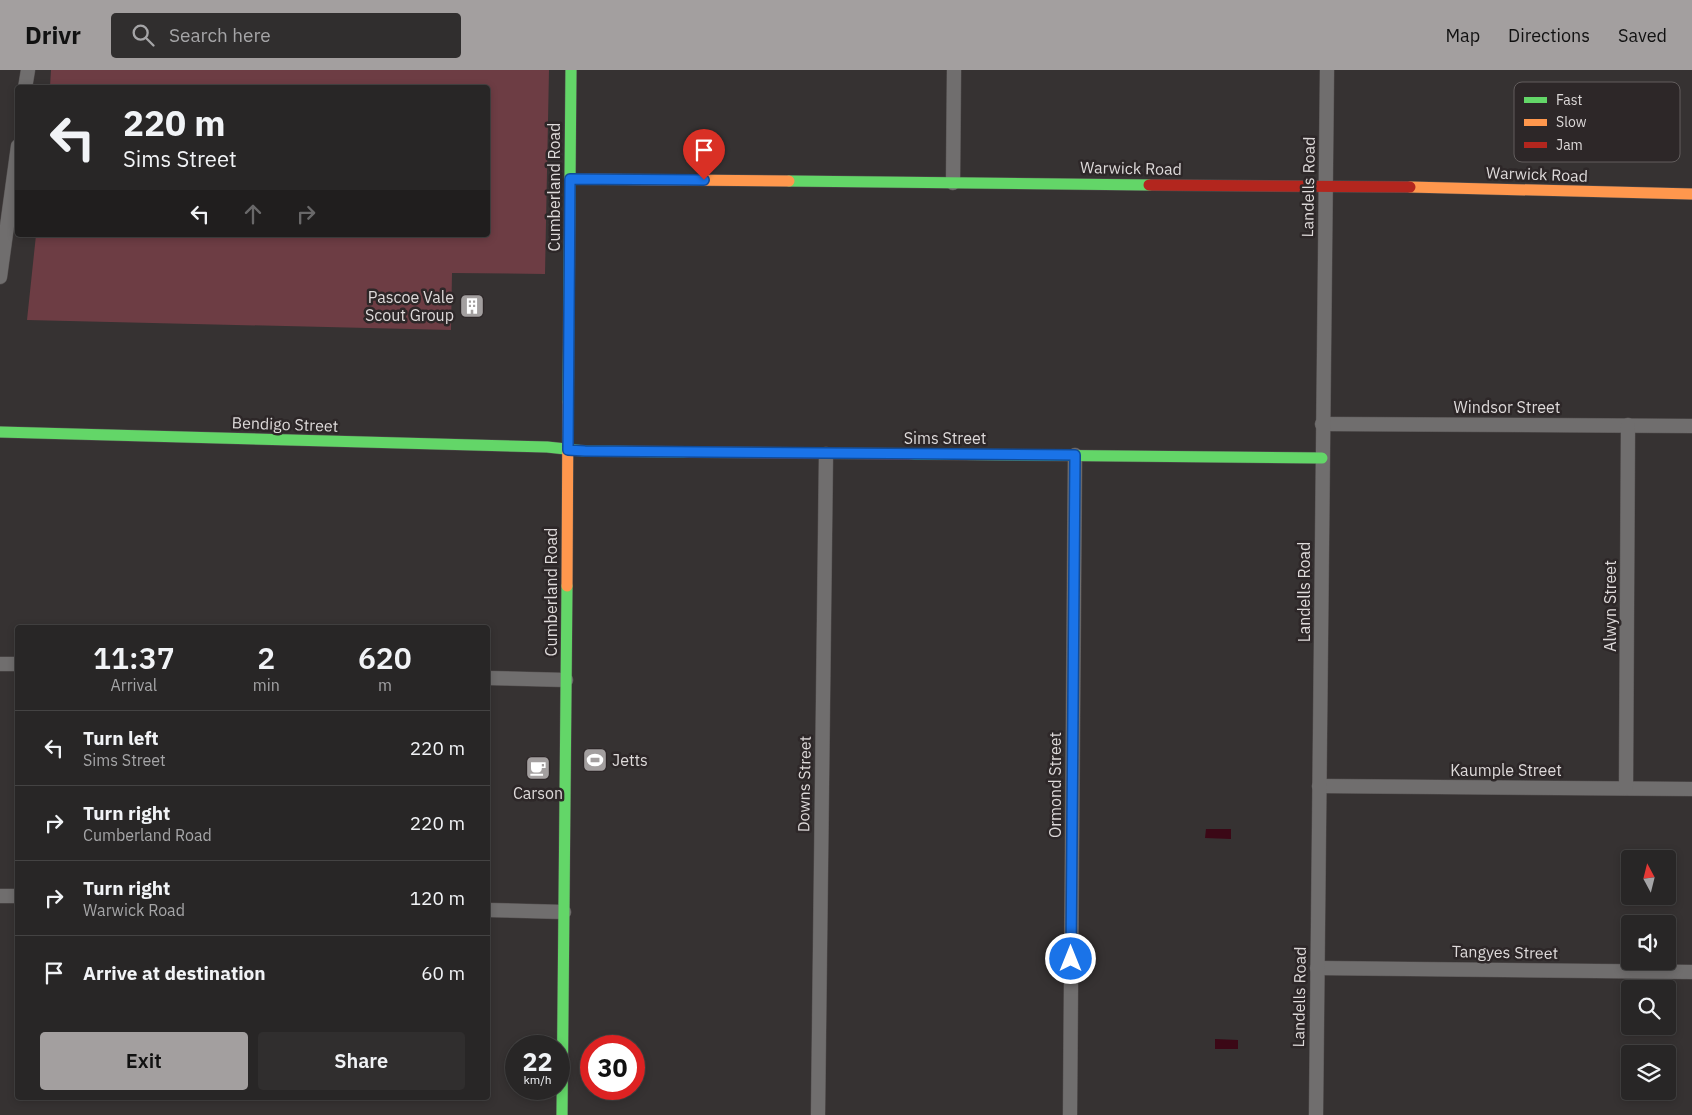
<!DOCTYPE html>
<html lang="en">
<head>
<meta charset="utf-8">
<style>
  :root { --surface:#282626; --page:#302e2e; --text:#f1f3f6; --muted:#a5a5a7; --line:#444343; --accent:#a39f9f }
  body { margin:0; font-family:"IBM Plex Sans",sans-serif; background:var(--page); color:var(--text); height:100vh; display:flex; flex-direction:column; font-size:19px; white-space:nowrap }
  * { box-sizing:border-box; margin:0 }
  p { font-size:16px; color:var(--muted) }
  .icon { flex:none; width:28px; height:28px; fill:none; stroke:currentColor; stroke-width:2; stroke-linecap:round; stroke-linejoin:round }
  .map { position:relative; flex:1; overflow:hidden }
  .sheet { position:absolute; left:15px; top:555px; width:475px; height:475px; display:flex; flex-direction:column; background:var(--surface); border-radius:5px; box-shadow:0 2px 8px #0003,0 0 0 1px var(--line) }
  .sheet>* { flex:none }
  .top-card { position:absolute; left:15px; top:15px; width:475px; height:152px; border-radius:5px; box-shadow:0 2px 8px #0003,0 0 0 1px var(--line); background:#282626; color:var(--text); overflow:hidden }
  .needle { width:32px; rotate:353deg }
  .buttons { position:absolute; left:1621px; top:780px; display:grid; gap:10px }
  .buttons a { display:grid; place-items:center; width:55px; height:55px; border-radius:5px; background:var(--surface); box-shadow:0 2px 8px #0003,0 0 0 1px var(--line); font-size:25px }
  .speed { position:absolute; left:505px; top:965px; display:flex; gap:10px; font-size:25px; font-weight:700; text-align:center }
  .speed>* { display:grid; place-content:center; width:65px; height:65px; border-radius:50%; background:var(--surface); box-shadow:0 2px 8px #0003,0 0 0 1px var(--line); line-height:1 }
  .speed small { font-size:12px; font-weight:400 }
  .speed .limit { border:8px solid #d22; background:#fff; color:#111 }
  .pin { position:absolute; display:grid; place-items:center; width:42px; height:42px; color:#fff; margin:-51px -21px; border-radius:50% 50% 50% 0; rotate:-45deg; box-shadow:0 0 5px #0007 }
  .pin .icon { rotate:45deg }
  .me { position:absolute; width:55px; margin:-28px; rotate:0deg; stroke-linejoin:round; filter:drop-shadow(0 0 4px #0008) }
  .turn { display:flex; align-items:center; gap:18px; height:105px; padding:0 25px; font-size:22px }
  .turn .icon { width:65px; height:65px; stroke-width:2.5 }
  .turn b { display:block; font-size:35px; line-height:42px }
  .lanes { display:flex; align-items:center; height:48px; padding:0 25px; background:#0003; justify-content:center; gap:25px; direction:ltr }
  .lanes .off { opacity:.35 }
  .eta { display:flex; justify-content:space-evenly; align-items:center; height:85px; text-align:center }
  .eta b { font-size:30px; font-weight:600; line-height:35px }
  .action { display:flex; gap:10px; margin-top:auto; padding:10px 25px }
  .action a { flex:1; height:58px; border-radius:5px; background:var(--accent); color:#111; font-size:20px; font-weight:600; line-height:58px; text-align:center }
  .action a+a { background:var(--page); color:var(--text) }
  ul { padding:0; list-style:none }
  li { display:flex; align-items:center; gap:15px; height:75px; padding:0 25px; border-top:1px solid var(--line) }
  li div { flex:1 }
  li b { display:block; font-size:19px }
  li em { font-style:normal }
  header { display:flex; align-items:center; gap:30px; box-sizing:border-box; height:70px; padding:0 25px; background:var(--accent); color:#111 }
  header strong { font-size:24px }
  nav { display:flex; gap:28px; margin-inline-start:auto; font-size:18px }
  .search { width:350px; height:45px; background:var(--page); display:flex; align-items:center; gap:12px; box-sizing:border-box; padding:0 18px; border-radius:5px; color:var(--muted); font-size:19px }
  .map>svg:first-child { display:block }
  .green { fill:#6d3d44 }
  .water { fill:#3b0816 }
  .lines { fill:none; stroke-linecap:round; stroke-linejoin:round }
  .street-casing { stroke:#545050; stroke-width:15 }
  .fast-casing { stroke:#545050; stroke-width:12 }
  .slow-casing { stroke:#545050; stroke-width:12 }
  .jam-casing { stroke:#545050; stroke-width:12 }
  .street { stroke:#706e6e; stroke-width:14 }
  .fast { stroke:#63d668; stroke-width:11 }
  .slow { stroke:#ff974d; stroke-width:11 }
  .jam { stroke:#b3261e; stroke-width:11 }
  .route-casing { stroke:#114b97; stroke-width:12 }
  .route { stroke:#1a73e8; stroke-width:9 }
  .labels { text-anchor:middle; stroke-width:5; stroke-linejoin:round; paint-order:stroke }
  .street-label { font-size:16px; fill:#dedada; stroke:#2d2728 }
  .poi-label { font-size:16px; fill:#dedada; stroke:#2d2728; text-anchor:end }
  .key { fill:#2d2728; stroke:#625d5d; stroke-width:1 }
  .key-label { font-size:14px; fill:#dedada }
</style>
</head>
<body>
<header>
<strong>Drivr</strong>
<div class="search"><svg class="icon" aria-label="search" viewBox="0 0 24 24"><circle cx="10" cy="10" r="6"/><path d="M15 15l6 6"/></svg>Search here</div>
<nav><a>Map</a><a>Directions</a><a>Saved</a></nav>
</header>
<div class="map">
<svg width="1692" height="1045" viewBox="0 0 1692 1045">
  <rect width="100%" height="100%" fill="#363232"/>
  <polygon class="green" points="51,0 549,0 545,204 452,203 451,260 27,250 36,165 488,165 488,18 50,17"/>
  <g class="water">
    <polygon points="1206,759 1231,759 1231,769 1205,768"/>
    <polygon points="1215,969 1238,970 1238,979 1215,979"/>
  </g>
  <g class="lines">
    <defs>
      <g id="street">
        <polyline points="25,18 28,0"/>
        <polyline points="953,113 954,0"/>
        <polyline points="0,207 18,76"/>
        <polyline points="1322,354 1692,356"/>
        <polyline points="0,594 18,594"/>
        <polyline points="488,608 566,610"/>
        <polyline points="1319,716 1692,719"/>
        <polyline points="1626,718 1628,355"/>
        <polyline points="0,826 18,826"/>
        <polyline points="488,840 564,842"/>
        <polyline points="1317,898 1692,902"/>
        <polyline points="818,1045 826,384"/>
        <polyline points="1070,1045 1075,385"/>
        <polyline points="1316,1045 1327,0"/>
      </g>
      <g id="fast">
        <polyline points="789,111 1149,115"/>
        <polyline points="568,332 571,0"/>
        <polyline points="0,362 547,377 585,381 686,382"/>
        <polyline points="911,384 1322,388"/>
        <polyline points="562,1045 567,516"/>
      </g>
      <g id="slow">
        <polyline points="570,109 789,111"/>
        <polyline points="1410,117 1692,124"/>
        <polyline points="567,516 568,332"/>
      </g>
      <g id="jam">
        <polyline points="1149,115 1410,117"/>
        <polyline points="686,382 911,384"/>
      </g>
    </defs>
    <use href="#street" class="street-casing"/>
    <use href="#fast" class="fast-casing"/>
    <use href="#slow" class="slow-casing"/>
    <use href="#jam" class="jam-casing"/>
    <use href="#street" class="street"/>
    <use href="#fast" class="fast"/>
    <use href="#slow" class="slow"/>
    <use href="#jam" class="jam"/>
  </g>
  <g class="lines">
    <defs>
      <polyline id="route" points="704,110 570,109 568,380 585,381 1075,385 1071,889"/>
    </defs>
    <use href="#route" class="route-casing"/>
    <use href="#route" class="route"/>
  </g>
  <defs>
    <symbol id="building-square" viewBox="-11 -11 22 22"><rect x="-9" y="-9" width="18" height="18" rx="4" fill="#a39f9f" stroke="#2d2728"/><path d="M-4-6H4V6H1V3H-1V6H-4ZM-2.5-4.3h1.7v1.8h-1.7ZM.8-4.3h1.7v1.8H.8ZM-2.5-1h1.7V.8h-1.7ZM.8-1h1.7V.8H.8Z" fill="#fff"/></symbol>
    <symbol id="stadium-square" viewBox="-11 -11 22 22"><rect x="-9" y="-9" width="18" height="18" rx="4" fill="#a39f9f" stroke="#2d2728"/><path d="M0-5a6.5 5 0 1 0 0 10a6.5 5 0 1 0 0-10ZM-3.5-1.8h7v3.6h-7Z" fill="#fff"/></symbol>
    <symbol id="cafe-square" viewBox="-11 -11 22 22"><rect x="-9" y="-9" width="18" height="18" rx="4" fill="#a39f9f" stroke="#2d2728"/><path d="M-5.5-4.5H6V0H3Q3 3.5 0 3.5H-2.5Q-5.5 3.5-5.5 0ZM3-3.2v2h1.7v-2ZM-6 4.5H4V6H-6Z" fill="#fff"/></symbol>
  </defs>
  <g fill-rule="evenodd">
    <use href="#building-square" x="458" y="222" width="28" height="28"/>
    <use href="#stadium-square" x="581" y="676" width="28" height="28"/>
    <use href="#cafe-square" x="524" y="684" width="28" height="28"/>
  </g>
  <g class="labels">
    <g class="street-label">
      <text transform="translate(1131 98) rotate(1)" y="6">Warwick Road</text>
      <text transform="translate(1537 104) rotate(2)" y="6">Warwick Road</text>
      <text transform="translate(554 117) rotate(-90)" y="6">Cumberland Road</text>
      <text transform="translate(1308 117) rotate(-89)" y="6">Landells Road</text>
      <text x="1507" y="343">Windsor Street</text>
      <text transform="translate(285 354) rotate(2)" y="6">Bendigo Street</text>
      <text x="945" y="374">Sims Street</text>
      <text transform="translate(551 522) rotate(-90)" y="6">Cumberland Road</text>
      <text transform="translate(1304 522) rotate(-90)" y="6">Landells Road</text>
      <text transform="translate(1610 536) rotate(-90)" y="6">Alwyn Street</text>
      <text x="1506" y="706">Kaumple Street</text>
      <text transform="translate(804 714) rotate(-89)" y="6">Downs Street</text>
      <text transform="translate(1055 715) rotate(-90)" y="6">Ormond Street</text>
      <text transform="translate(1505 882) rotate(1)" y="6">Tangyes Street</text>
      <text transform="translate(1299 927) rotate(-89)" y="6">Landells Road</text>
    </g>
    <g class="poi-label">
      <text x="454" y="233">Pascoe Vale<tspan x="454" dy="18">Scout Group</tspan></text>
      <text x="612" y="696" text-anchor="start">Jetts</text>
      <text x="538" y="729" text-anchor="middle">Carson</text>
    </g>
  </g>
  <rect x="1514" y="12" width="166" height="80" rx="8" class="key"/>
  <rect x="1524" y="27" width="23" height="6" fill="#63d668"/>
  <rect x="1524" y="49" width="23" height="7" fill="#ff974d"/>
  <rect x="1524" y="72" width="23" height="6" fill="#b3261e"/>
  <g class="key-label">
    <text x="1556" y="35">Fast</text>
    <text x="1556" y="57">Slow</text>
    <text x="1556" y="80">Jam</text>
  </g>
</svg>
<div class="buttons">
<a><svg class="needle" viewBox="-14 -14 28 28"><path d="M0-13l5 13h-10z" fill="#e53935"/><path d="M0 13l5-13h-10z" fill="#a5a5a7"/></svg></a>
<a><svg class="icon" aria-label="sound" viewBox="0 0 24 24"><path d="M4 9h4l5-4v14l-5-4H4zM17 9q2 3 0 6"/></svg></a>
<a><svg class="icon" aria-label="search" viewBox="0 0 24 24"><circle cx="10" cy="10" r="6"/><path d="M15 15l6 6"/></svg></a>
<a><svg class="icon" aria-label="layers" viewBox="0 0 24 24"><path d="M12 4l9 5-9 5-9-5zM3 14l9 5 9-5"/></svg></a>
</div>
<div class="speed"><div>22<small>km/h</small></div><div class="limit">30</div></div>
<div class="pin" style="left:704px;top:110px;background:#d93025"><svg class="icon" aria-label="arrive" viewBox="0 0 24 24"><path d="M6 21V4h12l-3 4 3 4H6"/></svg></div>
<svg class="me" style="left:1071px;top:889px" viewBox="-20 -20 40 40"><circle r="17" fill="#1a73e8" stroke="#fff" stroke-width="3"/><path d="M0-11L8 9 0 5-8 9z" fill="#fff"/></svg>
<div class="top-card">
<div class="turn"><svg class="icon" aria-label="left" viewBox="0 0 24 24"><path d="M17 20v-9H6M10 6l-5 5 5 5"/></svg><div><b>220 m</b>Sims Street</div></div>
<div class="lanes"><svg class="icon" aria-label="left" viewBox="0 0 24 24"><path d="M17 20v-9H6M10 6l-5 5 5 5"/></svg><svg class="icon off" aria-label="ahead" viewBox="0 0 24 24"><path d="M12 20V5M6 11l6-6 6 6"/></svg><svg class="icon off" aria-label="right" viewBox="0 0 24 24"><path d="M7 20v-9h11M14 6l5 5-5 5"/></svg></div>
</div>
<section class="sheet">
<div class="eta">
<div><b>11:37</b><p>Arrival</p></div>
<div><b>2</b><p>min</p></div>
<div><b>620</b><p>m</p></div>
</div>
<ul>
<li><svg class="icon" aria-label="left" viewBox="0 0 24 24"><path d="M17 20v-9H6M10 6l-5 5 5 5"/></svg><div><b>Turn left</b><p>Sims Street</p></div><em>220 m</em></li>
<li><svg class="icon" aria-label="right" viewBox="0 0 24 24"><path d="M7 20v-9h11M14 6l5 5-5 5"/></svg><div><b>Turn right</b><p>Cumberland Road</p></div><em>220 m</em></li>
<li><svg class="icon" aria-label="right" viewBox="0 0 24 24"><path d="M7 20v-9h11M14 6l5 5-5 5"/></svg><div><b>Turn right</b><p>Warwick Road</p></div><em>120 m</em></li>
<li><svg class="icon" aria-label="arrive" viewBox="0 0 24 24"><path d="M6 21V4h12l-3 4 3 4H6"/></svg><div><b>Arrive at destination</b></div><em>60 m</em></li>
</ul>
<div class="action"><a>Exit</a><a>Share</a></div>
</section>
</div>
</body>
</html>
